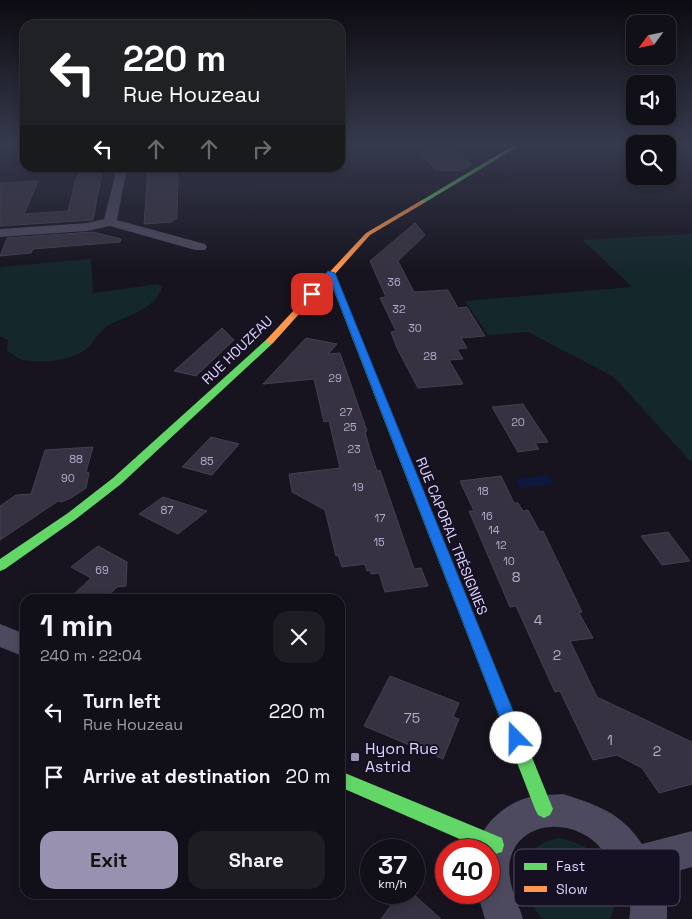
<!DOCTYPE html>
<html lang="en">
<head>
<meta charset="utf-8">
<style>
  :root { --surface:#110f17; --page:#1e1d24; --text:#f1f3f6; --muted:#9c9ca1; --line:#302f36; --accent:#9891af }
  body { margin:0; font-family:"Space Grotesk",sans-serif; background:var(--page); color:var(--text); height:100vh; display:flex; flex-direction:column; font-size:19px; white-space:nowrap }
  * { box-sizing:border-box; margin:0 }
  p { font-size:16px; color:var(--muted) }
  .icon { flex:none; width:28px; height:28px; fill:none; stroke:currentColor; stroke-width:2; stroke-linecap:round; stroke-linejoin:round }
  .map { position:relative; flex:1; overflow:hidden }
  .details { position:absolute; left:20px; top:594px; width:325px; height:305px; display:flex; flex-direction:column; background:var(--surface); border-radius:15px; box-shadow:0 2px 8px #0003,0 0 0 1px var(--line) }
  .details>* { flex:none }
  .hud { position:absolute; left:20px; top:20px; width:325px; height:152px; border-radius:15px; box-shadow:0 2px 8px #0003,0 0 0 1px var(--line); background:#202124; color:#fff; overflow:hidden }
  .needle { width:32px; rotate:237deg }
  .tools { position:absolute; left:626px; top:15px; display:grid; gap:10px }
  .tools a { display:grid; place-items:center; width:50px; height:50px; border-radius:10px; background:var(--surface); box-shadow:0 2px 8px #0003,0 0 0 1px var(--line); font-size:25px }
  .speed { position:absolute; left:360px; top:839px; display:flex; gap:10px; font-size:25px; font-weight:700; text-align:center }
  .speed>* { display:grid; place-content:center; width:65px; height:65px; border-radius:50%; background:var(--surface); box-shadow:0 2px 8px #0003,0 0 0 1px var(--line); line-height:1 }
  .speed small { font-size:12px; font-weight:400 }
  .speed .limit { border:8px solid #d22; background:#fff; color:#111 }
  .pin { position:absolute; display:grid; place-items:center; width:42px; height:42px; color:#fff; margin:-21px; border-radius:10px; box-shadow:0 2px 8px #0006 }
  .me { position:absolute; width:55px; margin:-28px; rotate:338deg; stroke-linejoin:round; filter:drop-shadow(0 0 4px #0008) }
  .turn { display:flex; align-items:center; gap:18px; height:105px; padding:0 20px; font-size:22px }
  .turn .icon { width:65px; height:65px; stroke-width:2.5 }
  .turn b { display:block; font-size:35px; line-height:42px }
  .lanes { display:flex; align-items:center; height:48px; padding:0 20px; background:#0003; justify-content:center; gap:25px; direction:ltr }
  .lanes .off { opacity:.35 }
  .round { display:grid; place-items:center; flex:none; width:52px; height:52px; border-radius:15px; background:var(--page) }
  .summary { display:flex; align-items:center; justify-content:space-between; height:85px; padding:0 20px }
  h1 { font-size:30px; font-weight:600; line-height:38px }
  .primary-button { display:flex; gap:10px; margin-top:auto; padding:10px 20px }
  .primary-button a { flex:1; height:58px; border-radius:15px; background:var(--accent); color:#111; font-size:20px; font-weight:600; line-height:58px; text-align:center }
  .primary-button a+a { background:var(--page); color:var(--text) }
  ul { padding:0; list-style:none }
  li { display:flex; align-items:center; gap:15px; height:65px; padding:0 20px }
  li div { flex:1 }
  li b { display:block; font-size:19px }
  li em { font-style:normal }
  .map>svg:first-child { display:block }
  .green { fill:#14272b }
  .water { fill:#0e183c }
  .building { fill:#373241; stroke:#453f52 }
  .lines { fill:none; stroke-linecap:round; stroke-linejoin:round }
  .street { fill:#4d495f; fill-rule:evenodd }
  .fast { fill:#63d668; fill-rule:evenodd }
  .slow { fill:#ff974d; fill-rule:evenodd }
  .route { fill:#1a73e8; stroke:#114b97 }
  .poi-dot { fill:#9891af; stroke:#161023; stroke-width:2 }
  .labels { text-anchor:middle; stroke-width:4; stroke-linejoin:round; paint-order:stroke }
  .number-label { font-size:11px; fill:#b4acce }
  .street-label { font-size:14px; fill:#ded4fd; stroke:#161023 }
  .near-number-label { font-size:14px; fill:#b4acce }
  .near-poi-label { font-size:16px; fill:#ded4fd; stroke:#161023; text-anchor:start }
  .key { fill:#161023; stroke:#524b64; stroke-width:1 }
  .key-label { font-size:14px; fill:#ded4fd }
</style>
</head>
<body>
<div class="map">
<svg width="692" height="919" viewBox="0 0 692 919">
  <rect width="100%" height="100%" fill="#17141f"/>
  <g class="green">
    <polygon points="692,234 692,463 614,377 528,332 488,335 465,301 632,287 583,240"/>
    <path d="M 91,259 L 93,293 L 158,284 L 162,287 C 156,310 124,316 106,327 C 98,333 93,344 85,350 C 70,361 38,364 20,359 C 16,357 11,353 7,350 L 8,340 L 0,336 L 0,267 Z"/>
    <path d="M 558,838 C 598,844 630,878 610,919 L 543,919 C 516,890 512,848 558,838 Z"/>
  </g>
  <polygon class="water" points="548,475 555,484 520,488 515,479"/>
  <g class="building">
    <polygon points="457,150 471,165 462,170 437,171 419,152"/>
    <polygon points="82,168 103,168 93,220 0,226 0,183 38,181 24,214 68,211 76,179"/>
    <polygon points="174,168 174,174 178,173 177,219 172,220 172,222 144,224 148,169"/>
    <polygon points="415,223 425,235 398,261 414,292 448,290 458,308 467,307 485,336 461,338 467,348 457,349 463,359 449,360 463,384 418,388 397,348 391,332 396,331 380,298 386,297 370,261"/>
    <polygon points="93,232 121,239 120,242 33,249 31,253 0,256 7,238"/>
    <polygon points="222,328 234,340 196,376 174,371"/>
    <polygon points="306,338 337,344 328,354 340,353 367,431 365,432 371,453 377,471 380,470 414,569 421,568 428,586 385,592 379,573 371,574 370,570 367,571 365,564 342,567 338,555 336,556 325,510 292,492 289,474 340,468 329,421 324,422 314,379 263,384"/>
    <polygon points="523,404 548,442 535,443 539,449 518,452 492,407"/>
    <polygon points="211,437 239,444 212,475 182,467"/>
    <polygon points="93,447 86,472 89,473 86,488 71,498 61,502 58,501 0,540 0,506 16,495 31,494 45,450"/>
    <polygon points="501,476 514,503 518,503 523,511 528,510 540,532 543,531 582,612 579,613 593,638 570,641 597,697 692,742 692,784 659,793 642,768 617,755 593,760 560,691 555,692 516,606 510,607 469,511 474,511 460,481"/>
    <polygon points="163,497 207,511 178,534 139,514"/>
    <polygon points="668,532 690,561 662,565 641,536"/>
    <polygon points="98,546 127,562 126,586 117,587 105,599 69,599 91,578 71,567"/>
    <polygon points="390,676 459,703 453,717 459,719 443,759 364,726"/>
    <polygon points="401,892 411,892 441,919 381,919"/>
  </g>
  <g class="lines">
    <g class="street">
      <polygon points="117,168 127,168 117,220 205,244 207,247 205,250 195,250 110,226 87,231 0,237 0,229 87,223 104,219"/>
      <polygon points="0,624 25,634 25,657 0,647"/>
      <path d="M 563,794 C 597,805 622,813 642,844 L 692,831 L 692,867 L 659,876 L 667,902 L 667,919 L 629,919 C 633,902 627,886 618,872 C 609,857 598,841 581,833 C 546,816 503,835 510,879 C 512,892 519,906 523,919 L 485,919 L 477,892 L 489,892 L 489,850 L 477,850 C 480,823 510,799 536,796 C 545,794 554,795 563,794 Z"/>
    </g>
    <g class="fast">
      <polygon points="516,144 522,144 424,203 419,202"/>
      <polygon points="328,271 335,273 553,809 550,815 544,818 538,815 535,809 327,273"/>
      <polygon points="270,338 274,341 273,343 121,484 76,519 5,569 0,571 0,559 68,513 113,478 267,339"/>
      <polygon points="340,771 502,838 504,845 502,852 495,854 489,852 489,850 485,850 340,787"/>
    </g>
    <polygon class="slow" points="422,200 425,202 424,203 370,235 273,343 267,343 267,339 366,233"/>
  </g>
  <linearGradient id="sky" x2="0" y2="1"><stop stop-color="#0d0b11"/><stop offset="0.53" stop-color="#363a4d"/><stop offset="1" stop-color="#363a4d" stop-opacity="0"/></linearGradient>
  <rect width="692" height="273" fill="url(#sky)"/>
  <polygon class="route" points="328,271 335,273 524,738 522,744 516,746 510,744 508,738 330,279 315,295 308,294"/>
  <rect class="poi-dot" x="350" y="752" width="10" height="10" rx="2.5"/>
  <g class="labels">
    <g class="number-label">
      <text x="394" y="286">36</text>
      <text x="399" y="313">32</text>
      <text x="415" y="332">30</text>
      <text x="430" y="360">28</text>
      <text x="335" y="382">29</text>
      <text x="346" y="416">27</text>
      <text x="518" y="426">20</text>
      <text x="350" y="431">25</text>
      <text x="354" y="453">23</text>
      <text x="76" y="463">88</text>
      <text x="207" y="465">85</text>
      <text x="68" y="482">90</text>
      <text x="358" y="491">19</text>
      <text x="483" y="495">18</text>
      <text x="167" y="514">87</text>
      <text x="487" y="520">16</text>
      <text x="380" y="522">17</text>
      <text x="494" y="534">14</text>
      <text x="379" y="546">15</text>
      <text x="501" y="549">12</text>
      <text x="509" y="565">10</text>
      <text x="102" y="574">69</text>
    </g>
    <g class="street-label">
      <text transform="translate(237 350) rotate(-44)" y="5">RUE HOUZEAU</text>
      <text transform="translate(452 536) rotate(68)" y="5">RUE CAPORAL TRÉSIGNIES</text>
    </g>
    <g class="near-number-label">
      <text x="516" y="582">8</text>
      <text x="538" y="625">4</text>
      <text x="557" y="660">2</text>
      <text x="412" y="723">75</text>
      <text x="610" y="745">1</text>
      <text x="657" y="756">2</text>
    </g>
    <g class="near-poi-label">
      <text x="365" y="754">Hyon Rue<tspan x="365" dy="18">Astrid</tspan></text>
    </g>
  </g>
  <rect x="514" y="849" width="166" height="57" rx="8" class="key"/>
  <rect x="524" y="863" width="23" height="7" fill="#63d668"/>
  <rect x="524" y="886" width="23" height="6" fill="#ff974d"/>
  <g class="key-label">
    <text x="556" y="871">Fast</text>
    <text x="556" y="894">Slow</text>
  </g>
</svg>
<div class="tools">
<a><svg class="needle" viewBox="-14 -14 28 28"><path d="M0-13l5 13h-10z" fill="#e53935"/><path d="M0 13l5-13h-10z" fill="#9c9ca1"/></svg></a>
<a><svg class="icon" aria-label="sound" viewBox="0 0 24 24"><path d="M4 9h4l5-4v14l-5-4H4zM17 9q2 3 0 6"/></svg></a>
<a><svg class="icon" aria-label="search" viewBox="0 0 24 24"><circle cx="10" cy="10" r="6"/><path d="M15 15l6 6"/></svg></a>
</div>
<div class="speed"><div>37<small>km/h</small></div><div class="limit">40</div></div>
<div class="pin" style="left:312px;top:294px;background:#d93025"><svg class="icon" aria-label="arrive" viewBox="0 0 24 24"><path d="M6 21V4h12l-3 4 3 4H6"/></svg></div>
<svg class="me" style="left:516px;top:738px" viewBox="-20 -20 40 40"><circle r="19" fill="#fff"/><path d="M0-13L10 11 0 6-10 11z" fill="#1a73e8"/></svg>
<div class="hud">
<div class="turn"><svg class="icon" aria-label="left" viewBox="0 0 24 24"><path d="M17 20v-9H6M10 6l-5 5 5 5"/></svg><div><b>220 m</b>Rue Houzeau</div></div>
<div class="lanes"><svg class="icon" aria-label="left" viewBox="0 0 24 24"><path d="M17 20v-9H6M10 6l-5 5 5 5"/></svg><svg class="icon off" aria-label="ahead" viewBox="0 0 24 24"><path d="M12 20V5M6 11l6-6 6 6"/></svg><svg class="icon off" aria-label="ahead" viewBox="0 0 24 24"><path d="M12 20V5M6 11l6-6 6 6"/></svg><svg class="icon off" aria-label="right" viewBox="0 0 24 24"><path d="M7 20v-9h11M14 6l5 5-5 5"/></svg></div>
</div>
<section class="details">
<div class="summary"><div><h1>1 min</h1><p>240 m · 22:04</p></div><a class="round"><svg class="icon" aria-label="close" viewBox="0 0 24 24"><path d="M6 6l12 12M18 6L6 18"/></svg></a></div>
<ul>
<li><svg class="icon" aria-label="left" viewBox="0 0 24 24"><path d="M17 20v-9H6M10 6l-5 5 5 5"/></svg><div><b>Turn left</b><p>Rue Houzeau</p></div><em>220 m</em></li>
<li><svg class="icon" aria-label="arrive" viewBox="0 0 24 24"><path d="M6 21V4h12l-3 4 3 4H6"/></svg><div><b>Arrive at destination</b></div><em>20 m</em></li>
</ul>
<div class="primary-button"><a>Exit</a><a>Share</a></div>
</section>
</div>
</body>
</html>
